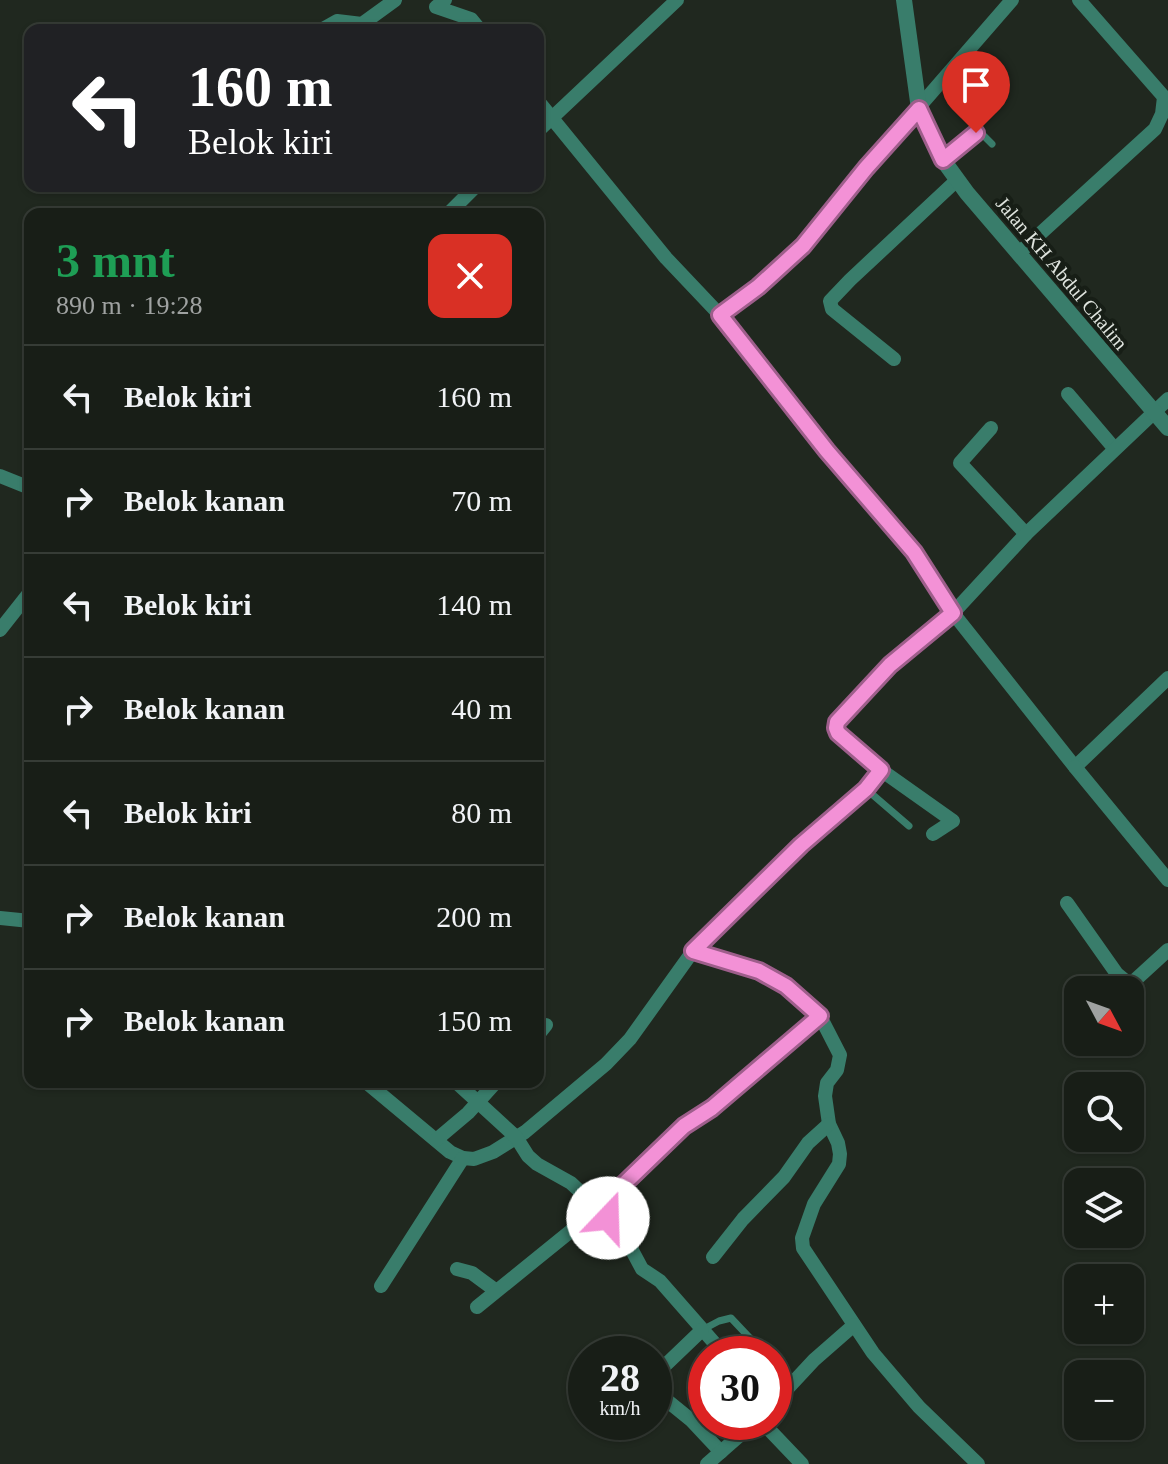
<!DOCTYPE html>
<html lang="id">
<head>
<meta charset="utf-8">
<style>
  :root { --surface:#181e17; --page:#252b24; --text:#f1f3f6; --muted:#9fa2a1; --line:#363c36 }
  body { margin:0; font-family:Georgia,serif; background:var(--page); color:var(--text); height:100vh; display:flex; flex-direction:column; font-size:30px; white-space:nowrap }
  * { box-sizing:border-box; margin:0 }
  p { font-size:26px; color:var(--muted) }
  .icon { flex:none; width:44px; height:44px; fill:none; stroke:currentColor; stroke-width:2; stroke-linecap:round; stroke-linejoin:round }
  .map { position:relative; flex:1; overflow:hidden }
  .side { position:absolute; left:24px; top:208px; width:520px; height:880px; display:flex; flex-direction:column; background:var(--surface); border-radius:16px; box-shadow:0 2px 6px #0004,0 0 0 2px var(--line) }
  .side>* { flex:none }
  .hud { position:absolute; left:24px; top:24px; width:520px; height:168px; border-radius:16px; box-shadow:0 2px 6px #0004,0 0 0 2px var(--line); background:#202124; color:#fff; overflow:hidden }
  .needle { width:52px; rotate:131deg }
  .controls { position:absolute; left:1064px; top:976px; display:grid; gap:16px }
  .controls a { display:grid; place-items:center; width:80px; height:80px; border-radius:16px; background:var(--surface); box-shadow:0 2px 6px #0004,0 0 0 2px var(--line); font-size:40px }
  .speed { position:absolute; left:568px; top:1336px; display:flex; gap:16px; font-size:40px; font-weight:700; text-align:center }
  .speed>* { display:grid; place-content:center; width:104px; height:104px; border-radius:50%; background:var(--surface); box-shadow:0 2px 6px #0004,0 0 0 2px var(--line); line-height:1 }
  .speed small { font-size:20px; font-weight:400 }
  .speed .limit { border:12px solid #d22; background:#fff; color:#111 }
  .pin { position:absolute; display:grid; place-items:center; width:68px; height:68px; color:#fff; margin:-82px -34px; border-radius:50% 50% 50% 0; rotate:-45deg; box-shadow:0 0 8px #0007 }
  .pin .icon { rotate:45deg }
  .me { position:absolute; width:88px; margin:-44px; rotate:21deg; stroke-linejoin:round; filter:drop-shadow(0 0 6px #0008) }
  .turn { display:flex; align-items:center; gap:28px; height:168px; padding:0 32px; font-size:36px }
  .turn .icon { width:104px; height:104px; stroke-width:2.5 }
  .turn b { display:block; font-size:56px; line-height:68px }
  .round { display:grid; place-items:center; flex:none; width:84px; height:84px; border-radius:16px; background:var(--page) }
  .summary { display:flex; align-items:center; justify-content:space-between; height:136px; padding:0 32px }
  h1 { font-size:48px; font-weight:800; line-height:60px; color:#1e9e55 }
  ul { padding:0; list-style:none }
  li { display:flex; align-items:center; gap:24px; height:104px; padding:0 32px; border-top:2px solid var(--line) }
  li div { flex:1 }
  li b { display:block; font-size:30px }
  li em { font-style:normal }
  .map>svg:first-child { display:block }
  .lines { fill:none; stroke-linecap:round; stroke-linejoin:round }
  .service { stroke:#397d6b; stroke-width:7 }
  .minor { stroke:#397d6b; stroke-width:14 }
  .tertiary { stroke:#397d6b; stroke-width:16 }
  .route-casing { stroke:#9e5e8b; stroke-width:20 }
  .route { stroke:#f391d6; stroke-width:14 }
  .labels { text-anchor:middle; stroke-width:8; stroke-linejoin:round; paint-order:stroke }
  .street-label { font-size:20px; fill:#dfe4de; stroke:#171e16 }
</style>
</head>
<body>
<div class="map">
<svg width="1168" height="1464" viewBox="0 0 1168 1464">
  <rect width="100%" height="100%" fill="#20281f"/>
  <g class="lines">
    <g class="service">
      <polyline points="945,158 976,133 981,133 992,144"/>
      <polyline points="866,789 909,826"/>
      <polyline points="702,1330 719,1321 731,1318 765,1354"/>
      <polyline points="774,1363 776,1366"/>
    </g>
    <g class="minor">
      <polyline points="445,0 436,7 471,19 480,30"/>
      <polyline points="321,30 337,21 362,24 395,0"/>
      <polyline points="538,101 666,258 720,315 827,451 914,552 953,613 1075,767 1168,678"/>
      <polyline points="538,131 677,0"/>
      <polyline points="448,214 476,186"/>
      <polyline points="1019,253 1155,129 1162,114 1164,97 1079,0"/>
      <polyline points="720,315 758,287 803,246 866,168 1012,0"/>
      <polyline points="894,359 832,309 830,301 850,280 957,180"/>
      <polyline points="1068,394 1114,448"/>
      <polyline points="991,428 960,463 1026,534"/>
      <polyline points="0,476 30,488"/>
      <polyline points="0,630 30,592"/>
      <polyline points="1075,767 1168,880"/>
      <polyline points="881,770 953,821 933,834"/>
      <polyline points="1067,903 1117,974 1128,983 1133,982 1168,950"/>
      <polyline points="0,918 30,921"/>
      <polyline points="693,951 759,971 786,986 820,1016 840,1055 837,1070 827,1083 825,1096 829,1124 838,1143 840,1154 839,1164 814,1204 802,1238 803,1248 873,1353 919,1407 978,1464"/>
      <polyline points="538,1035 546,1025"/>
      <polyline points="366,1082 450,1152 463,1158 474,1159 493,1152 525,1132 606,1064 630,1039 693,951 801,845 869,786 881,770 838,733 836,728 837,722 890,665 953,613 1026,534 1168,399"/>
      <polyline points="456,1082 516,1137 528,1156 537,1164 571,1183 608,1218 626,1239 642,1269 660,1281 724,1354"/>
      <polyline points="436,1140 468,1113 496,1082"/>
      <polyline points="713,1257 743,1219 784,1177 808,1143 829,1124"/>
      <polyline points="457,1269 472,1273 495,1290"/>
      <polyline points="381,1286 463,1158"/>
      <polyline points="477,1307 598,1209 684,1126 712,1108 820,1016"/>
      <polyline points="654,1376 702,1330"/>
      <polyline points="654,1390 691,1420 721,1452"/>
      <polyline points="774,1403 814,1360 854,1325"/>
      <polyline points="762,1422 802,1464"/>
      <polyline points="707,1464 755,1422"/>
    </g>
    <polyline class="tertiary" points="904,0 919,109 943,160 967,193 1168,428"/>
  </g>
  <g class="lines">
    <defs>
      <polyline id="route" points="608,1218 598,1209 684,1126 712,1108 820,1016 786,986 759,971 693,951 801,845 866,789 881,770 838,733 836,728 837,722 890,665 953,613 914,552 827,451 720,315 758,287 803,246 866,168 919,109 943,160 976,133"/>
    </defs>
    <use href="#route" class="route-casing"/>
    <use href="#route" class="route"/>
  </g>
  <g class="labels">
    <g class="street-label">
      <text transform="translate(1062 273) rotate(50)" y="7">Jalan KH Abdul Chalim</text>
    </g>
  </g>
</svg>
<div class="controls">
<a><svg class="needle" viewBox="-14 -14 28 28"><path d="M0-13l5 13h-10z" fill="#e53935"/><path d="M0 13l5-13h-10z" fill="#9fa2a1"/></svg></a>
<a><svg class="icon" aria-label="search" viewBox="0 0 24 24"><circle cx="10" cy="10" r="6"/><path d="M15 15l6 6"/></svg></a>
<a><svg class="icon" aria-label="layers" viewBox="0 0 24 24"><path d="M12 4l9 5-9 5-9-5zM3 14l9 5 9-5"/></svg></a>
<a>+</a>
<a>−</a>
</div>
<div class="speed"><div>28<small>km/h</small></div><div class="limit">30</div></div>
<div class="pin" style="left:976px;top:133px;background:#d93025"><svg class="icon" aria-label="arrive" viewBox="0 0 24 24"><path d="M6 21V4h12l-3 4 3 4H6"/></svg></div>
<svg class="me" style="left:608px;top:1218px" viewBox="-20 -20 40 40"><circle r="19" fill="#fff"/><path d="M0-13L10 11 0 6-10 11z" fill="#f391d6"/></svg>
<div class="hud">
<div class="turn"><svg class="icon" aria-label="left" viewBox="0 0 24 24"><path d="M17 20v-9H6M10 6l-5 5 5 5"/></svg><div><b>160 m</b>Belok kiri</div></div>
</div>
<section class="side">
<div class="summary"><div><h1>3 mnt</h1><p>890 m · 19:28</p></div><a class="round" style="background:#d93025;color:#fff"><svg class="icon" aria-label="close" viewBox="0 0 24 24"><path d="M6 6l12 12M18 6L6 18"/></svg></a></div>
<ul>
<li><svg class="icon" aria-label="left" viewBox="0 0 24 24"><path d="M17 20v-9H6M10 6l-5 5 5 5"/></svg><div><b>Belok kiri</b></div><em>160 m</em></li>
<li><svg class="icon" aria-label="right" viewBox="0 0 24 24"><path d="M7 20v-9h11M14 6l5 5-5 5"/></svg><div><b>Belok kanan</b></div><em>70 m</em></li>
<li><svg class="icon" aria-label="left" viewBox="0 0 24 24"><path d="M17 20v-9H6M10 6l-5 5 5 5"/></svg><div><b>Belok kiri</b></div><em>140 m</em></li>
<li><svg class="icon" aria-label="right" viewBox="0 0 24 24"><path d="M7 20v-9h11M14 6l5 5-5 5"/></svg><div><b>Belok kanan</b></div><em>40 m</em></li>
<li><svg class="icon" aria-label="left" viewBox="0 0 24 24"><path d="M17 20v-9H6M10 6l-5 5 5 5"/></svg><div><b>Belok kiri</b></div><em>80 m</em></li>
<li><svg class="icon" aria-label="right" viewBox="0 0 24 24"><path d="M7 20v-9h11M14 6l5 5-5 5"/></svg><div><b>Belok kanan</b></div><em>200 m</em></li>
<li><svg class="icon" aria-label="right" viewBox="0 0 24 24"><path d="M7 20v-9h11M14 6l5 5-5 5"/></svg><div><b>Belok kanan</b></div><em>150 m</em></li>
</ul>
</section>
</div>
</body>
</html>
